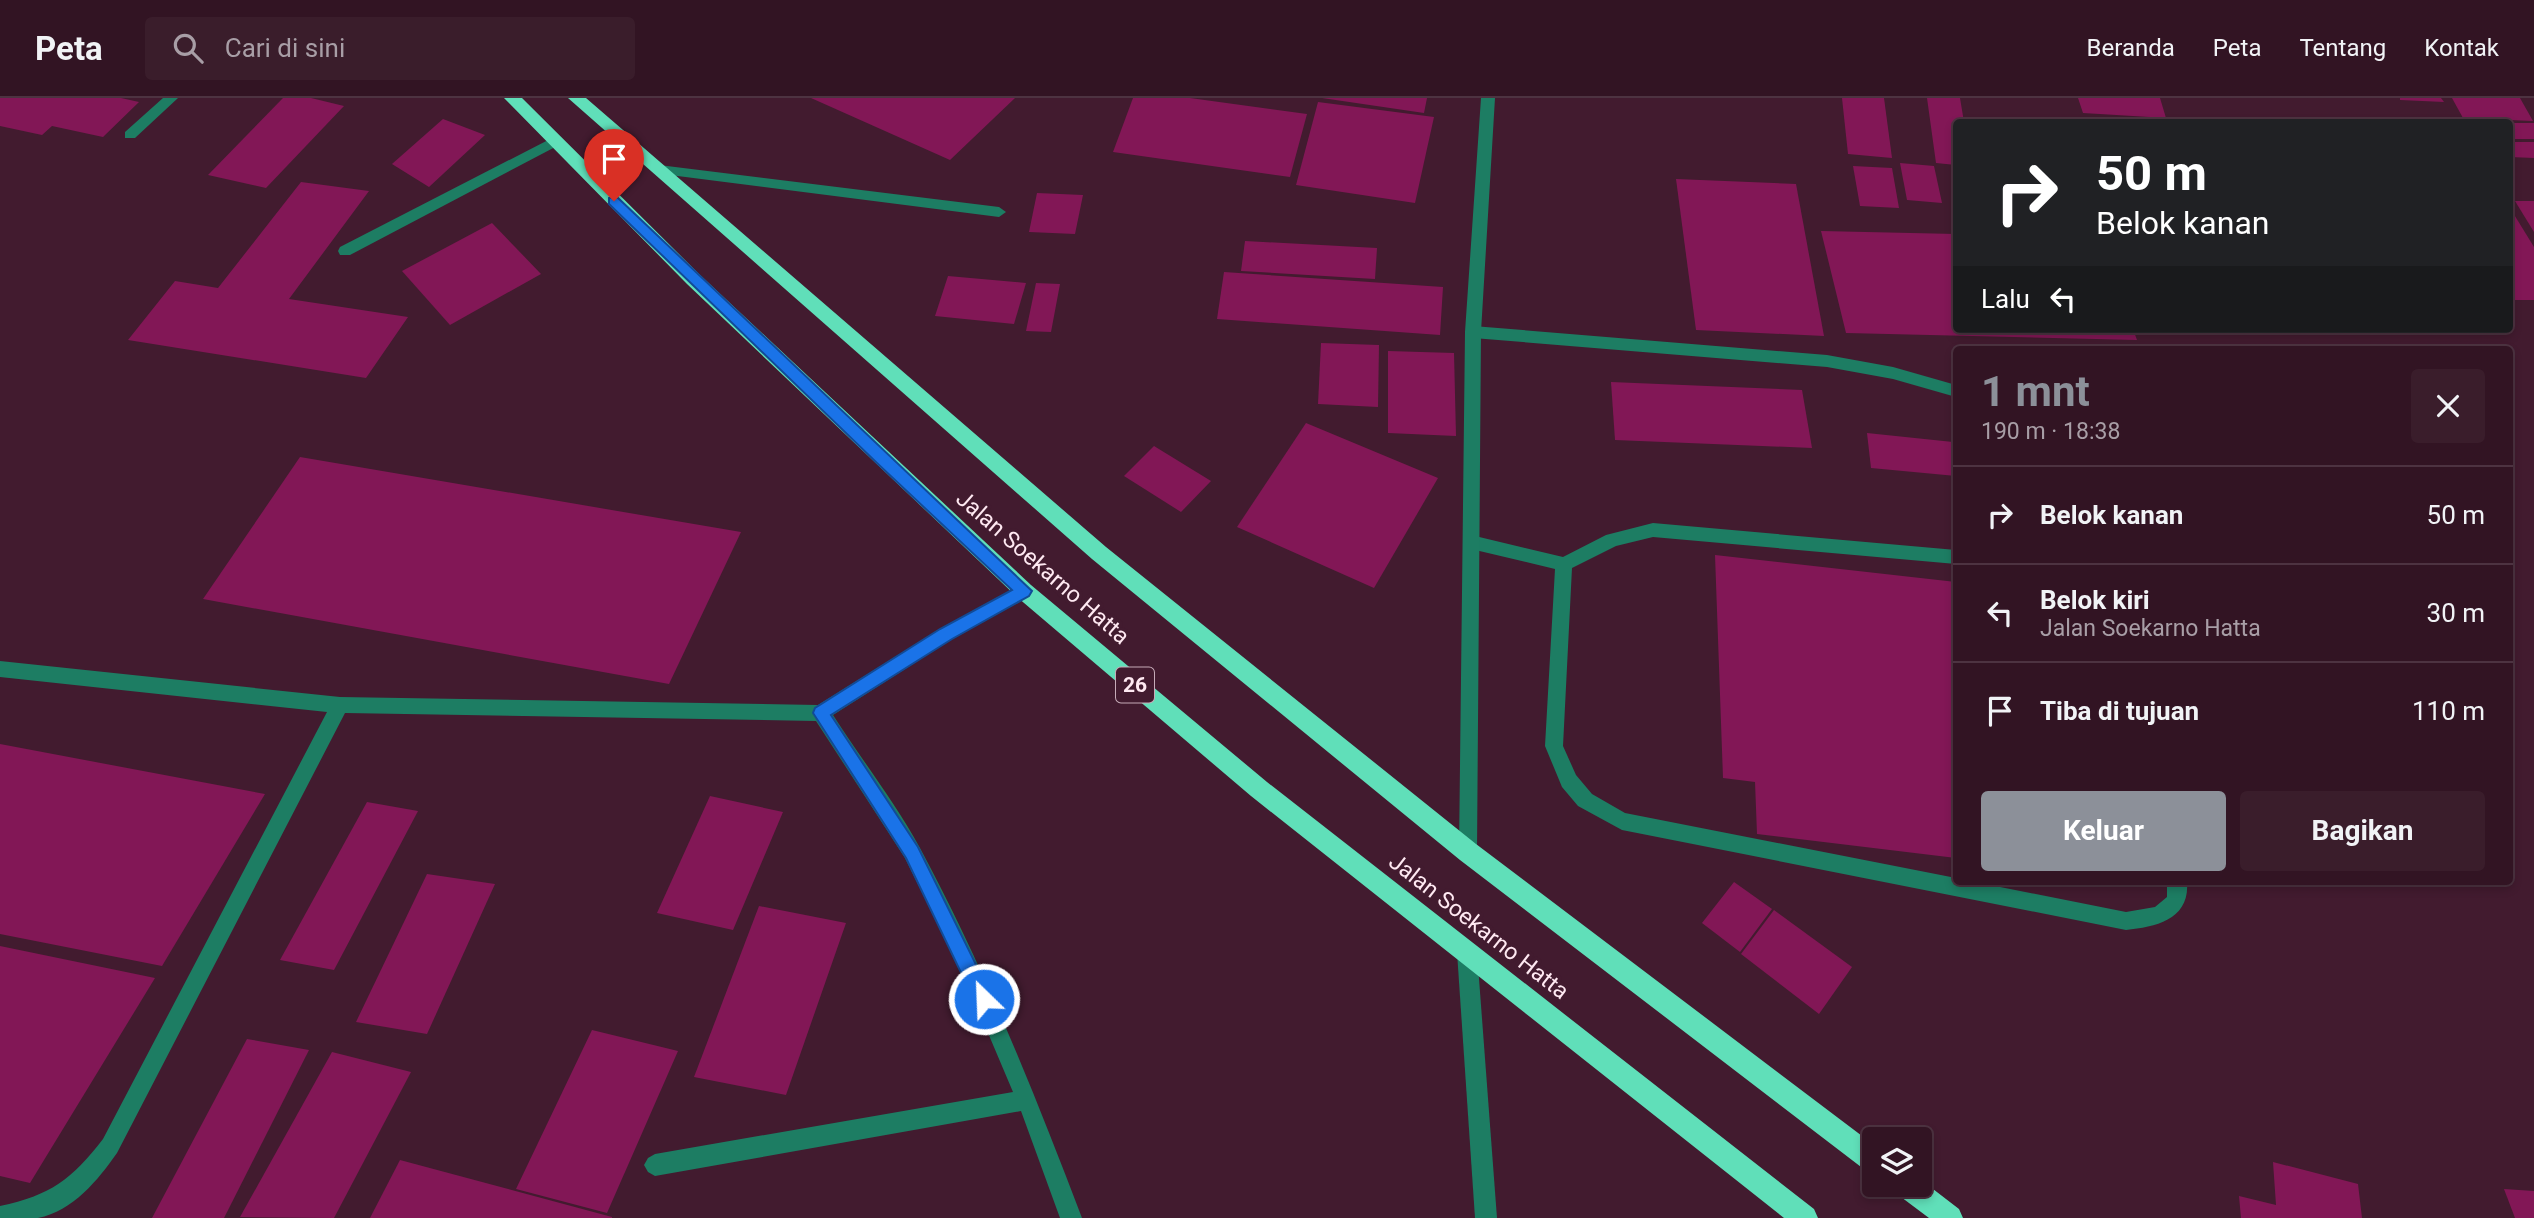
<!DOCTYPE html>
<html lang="id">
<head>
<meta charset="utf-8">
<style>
  :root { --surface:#321423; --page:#3a1d2b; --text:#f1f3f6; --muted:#a89ea6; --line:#4d3341; --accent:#8c9099 }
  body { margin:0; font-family:Roboto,sans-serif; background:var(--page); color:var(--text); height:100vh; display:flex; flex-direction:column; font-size:26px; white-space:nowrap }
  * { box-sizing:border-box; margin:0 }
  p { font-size:23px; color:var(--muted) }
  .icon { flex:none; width:38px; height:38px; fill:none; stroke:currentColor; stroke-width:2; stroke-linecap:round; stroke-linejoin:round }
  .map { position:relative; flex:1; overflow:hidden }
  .side { position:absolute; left:1953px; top:248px; width:560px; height:539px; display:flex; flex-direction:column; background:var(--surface); border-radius:7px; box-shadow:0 4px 10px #0003,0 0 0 2px var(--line) }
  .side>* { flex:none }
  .top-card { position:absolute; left:1953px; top:21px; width:560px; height:214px; border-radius:7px; box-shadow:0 4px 10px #0003,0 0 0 2px var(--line); background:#202124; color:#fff; overflow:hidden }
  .buttons { position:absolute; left:1862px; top:1029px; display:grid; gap:14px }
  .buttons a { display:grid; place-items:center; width:70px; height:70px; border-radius:7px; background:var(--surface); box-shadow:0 4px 10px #0003,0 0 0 2px var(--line); font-size:35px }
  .pin { position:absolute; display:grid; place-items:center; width:60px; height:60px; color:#fff; margin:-72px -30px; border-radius:50% 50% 50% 0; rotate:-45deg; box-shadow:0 0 7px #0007 }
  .pin .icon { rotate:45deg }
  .me { position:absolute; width:77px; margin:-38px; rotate:336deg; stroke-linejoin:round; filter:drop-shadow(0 0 5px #0008) }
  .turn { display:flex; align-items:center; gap:24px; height:147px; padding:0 28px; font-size:32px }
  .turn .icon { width:91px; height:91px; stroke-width:2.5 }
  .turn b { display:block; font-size:49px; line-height:60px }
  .then { display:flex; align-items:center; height:66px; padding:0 28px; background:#0003; gap:14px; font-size:26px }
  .round { display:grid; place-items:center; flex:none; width:74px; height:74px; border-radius:7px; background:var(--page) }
  .summary { display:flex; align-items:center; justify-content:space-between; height:119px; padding:0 28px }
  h1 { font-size:42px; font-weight:700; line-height:52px; color:var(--accent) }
  .cta { display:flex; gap:14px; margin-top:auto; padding:14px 28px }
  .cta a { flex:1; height:80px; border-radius:7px; background:var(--accent); color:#fff; font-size:28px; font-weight:700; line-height:80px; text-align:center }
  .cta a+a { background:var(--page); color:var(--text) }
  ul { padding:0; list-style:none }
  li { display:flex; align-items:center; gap:21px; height:98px; padding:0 28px; border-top:2px solid var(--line) }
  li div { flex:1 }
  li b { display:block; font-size:26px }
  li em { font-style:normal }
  header { display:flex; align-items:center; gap:42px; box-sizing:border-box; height:98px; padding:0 35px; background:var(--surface); border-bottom:2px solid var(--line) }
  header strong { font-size:33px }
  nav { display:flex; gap:38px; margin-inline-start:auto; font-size:24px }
  .search { width:490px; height:63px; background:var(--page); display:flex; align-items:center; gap:18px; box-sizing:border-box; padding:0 24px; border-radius:7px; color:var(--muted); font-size:26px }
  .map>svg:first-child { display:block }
  .building { fill:#821756 }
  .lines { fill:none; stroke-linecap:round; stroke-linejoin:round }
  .lane { fill:#1d7d63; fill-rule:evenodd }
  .street { fill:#1d7d63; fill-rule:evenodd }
  .highway { fill:#60dfb9; fill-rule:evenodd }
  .route { fill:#1a73e8; stroke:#114b97; stroke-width:2 }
  .labels { text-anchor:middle; stroke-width:7; stroke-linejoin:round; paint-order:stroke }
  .shield { fill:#421b2f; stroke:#c6abb8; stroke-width:2 }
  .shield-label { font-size:21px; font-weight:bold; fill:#ffe9f2 }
  .street-label { font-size:23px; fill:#ffe9f2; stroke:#421b2f }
</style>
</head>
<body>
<header>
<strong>Peta</strong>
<div class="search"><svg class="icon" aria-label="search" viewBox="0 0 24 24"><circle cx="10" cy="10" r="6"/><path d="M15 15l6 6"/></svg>Cari di sini</div>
<nav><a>Beranda</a><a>Peta</a><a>Tentang</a><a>Kontak</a></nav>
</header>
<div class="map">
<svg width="2534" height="1120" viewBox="0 0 2534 1120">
  <rect width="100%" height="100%" fill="#421b2f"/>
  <g class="building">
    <polygon points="0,0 121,0 139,4 103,39 52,28 42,37 0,28"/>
    <polygon points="283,0 311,0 344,8 266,90 208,77"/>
    <polygon points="811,0 1015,0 950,62"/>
    <polygon points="1133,0 1190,0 1307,16 1290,79 1113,54"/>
    <polygon points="1322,0 1427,0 1424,15"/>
    <polygon points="1842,0 1884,0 1892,60 1848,56"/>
    <polygon points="1927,0 1960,0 1964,24 1956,24 1956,67 1936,65"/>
    <polygon points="2078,0 2160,0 2166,20 2083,15"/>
    <polygon points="2400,0 2441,0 2444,4 2400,2"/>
    <polygon points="2452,0 2520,0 2533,23 2463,20"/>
    <polygon points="1318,4 1434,19 1415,105 1296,87"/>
    <polygon points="443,21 485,37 429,89 392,66"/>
    <rect x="2510" y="25" width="24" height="16"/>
    <polygon points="2510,44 2534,44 2534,60 2510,59"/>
    <polygon points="1900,65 1934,68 1942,105 1907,102"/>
    <polygon points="1853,68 1892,70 1899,110 1860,108"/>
    <polygon points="1676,81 1796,86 1824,238 1696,232"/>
    <polygon points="301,84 369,93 289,201 408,219 366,280 128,242 175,183 218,190"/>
    <polygon points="1037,95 1083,97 1075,136 1029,134"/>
    <polygon points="2515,103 2534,103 2534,134"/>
    <polygon points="2510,110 2534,149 2534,202 2510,202"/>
    <polygon points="492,125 541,176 450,227 402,173"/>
    <polygon points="1821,133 1956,136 1956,231 2133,231 2137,242 1846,235"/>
    <polygon points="1245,143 1377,150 1375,181 1241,173"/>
    <polygon points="1224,174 1443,189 1440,237 1217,221"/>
    <polygon points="948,178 1026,185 1014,226 935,218"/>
    <polygon points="1036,185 1060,186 1051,234 1026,233"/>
    <polygon points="1321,245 1379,247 1378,309 1318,306"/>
    <polygon points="1388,253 1454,255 1456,338 1388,335"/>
    <polygon points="1611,284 1802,292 1812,350 1615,342"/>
    <polygon points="1306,325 1438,380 1374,490 1237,429"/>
    <polygon points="1867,335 1953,344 1956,378 1871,370"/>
    <polygon points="1154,348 1211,383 1181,414 1124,378"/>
    <polygon points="300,359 741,434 669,586 203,501"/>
    <polygon points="1715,457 1956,484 1956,760 1757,736 1755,684 1723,680"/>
    <polygon points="0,646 265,696 162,868 0,836"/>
    <polygon points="710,698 783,714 733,832 657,815"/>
    <polygon points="367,704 418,713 334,872 280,862"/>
    <polygon points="427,776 495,786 427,936 356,924"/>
    <polygon points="1734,784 1772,811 1740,854 1702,825"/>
    <polygon points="759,808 846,825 786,997 694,979"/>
    <polygon points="1774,812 1852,869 1819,916 1741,856"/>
    <polygon points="0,848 155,880 30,1085 0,1078"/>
    <polygon points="592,932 678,953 607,1115 516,1091"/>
    <polygon points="247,941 309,952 224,1120 152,1120"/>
    <polygon points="332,954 411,974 334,1120 240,1119"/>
    <polygon points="400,1062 612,1119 612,1120 370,1120"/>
    <polygon points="2273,1064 2358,1086 2362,1120 2241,1120 2239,1098 2276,1107"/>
    <polygon points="2504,1091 2534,1093 2534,1120 2515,1120"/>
  </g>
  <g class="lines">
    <g class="lane">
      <polygon points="163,0 178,0 135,40 125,40 125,34"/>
      <polygon points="554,39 559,41 559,47 350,157 340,157 338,153 340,149"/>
      <polygon points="1473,228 1827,257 1893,269 1956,287 1956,299 1893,281 1827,269 1473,240 1465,234"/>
      <path d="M 1653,425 L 1956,452 L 1956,466 L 1653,439 L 1616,448 L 1572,470 L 1563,648 L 1576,677 L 1592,696 L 1625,715 L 1956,780 L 1956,784 L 1975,784 L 2126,814 L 2155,809 L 2167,799 L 2167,784 L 2187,784 C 2190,821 2157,829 2126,832 L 1622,732 L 1578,708 L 1562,689 L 1545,648 L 1555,471 L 1471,451 L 1465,449 L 1463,444 L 1465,439 L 1471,437 L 1563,459 L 1606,437 Z"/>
      <path d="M 1024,486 L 1030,488 L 1033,493 L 1030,498 L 952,541 L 833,617 C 861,661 895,704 920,750 C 984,869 1034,994 1082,1120 L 1060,1120 L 1021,1013 L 655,1078 L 648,1074 L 644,1067 L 648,1060 L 655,1056 L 1013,994 L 966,883 L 905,760 L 816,623 L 345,615 L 117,1055 C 98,1082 73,1113 38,1120 C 27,1120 12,1120 0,1120 L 0,1108 C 51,1097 71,1082 103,1041 L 327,614 L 0,579 L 0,563 L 340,599 L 818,607 L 940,531 Z"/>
    </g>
    <g class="street">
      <polygon points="1481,0 1495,0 1481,234 1477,754 1475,760 1468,763 1461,760 1459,754 1465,234"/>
      <polygon points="659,67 999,109 1006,114 999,119 654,75 652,72"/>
      <polygon points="1467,844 1474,847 1477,854 1497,1120 1475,1120 1457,854 1460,847"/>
    </g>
    <g class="highway">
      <polygon points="504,0 522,0 699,176 1031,487 1267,684 1814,1111 1818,1120 1784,1120 1251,698 1017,499 687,186"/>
      <polygon points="568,0 586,0 1106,449 1476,746 1874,1047 1874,1076 1865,1072 1460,762 1092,461"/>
      <polygon points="1920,1081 1959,1111 1963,1120 1929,1120 1897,1096 1893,1087 1920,1087"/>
    </g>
  </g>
  <polygon class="route" points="614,99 618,100 1032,493 1029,498 952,541 831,617 918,749 990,895 993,901 990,908 984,910 977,908 906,760 813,615 815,610 940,531 1012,492 879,367 609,106 609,100"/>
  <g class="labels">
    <rect class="shield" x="1116" y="569.5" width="38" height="35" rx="5"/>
    <g class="shield-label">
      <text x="1135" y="594">26</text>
    </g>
    <g class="street-label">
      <text transform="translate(1043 469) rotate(41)" y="8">Jalan Soekarno Hatta</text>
      <text transform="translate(1479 828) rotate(38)" y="8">Jalan Soekarno Hatta</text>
    </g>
  </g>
</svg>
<div class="buttons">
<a><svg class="icon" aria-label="layers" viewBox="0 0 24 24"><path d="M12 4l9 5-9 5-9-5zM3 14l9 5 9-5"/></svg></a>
</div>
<div class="pin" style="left:614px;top:103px;background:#d93025"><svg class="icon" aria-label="arrive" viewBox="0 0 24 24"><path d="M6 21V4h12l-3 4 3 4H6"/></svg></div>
<svg class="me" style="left:984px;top:901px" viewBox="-20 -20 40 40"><circle r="17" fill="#1a73e8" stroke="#fff" stroke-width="3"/><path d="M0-11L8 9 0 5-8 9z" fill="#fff"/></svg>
<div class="top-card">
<div class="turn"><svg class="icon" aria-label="right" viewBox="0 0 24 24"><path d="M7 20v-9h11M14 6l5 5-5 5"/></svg><div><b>50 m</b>Belok kanan</div></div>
<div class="then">Lalu<svg class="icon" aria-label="left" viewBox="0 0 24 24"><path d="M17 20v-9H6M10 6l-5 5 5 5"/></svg></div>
</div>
<section class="side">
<div class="summary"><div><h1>1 mnt</h1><p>190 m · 18:38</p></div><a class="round"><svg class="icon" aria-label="close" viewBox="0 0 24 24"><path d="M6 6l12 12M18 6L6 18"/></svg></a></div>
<ul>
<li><svg class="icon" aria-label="right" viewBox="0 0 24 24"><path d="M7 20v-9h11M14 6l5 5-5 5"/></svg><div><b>Belok kanan</b></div><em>50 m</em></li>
<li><svg class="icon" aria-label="left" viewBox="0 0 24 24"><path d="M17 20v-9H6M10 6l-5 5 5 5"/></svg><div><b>Belok kiri</b><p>Jalan Soekarno Hatta</p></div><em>30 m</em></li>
<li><svg class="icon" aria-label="arrive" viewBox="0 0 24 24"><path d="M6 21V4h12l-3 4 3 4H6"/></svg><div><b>Tiba di tujuan</b></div><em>110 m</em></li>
</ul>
<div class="cta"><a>Keluar</a><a>Bagikan</a></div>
</section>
</div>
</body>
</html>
